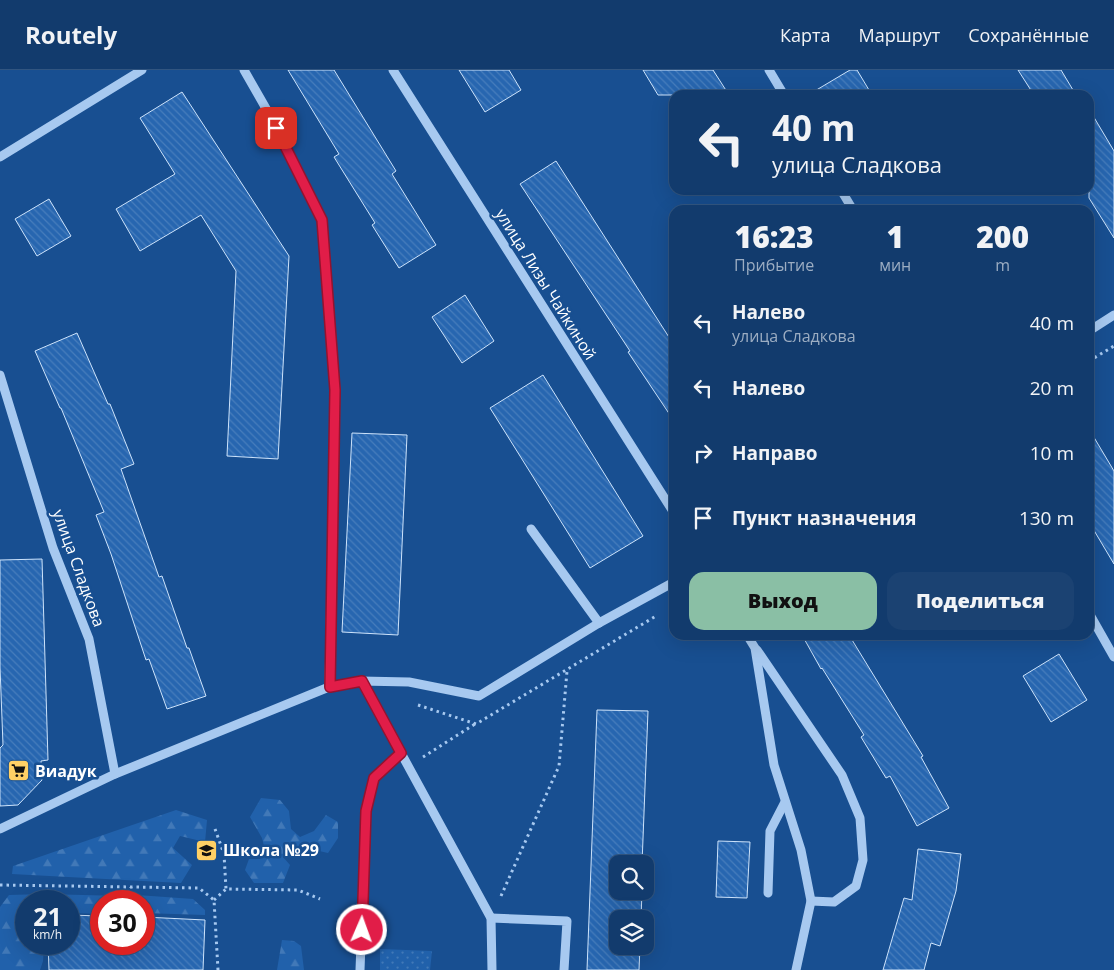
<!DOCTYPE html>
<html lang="ru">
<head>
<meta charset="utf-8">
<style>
  :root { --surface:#123b6d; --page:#1b4272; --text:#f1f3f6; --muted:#9cadc2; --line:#315580; --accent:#8abfa5 }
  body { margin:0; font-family:"Open Sans",sans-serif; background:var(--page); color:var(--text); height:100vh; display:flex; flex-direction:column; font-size:19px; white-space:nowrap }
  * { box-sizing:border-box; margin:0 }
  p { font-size:16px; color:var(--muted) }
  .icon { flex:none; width:28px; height:28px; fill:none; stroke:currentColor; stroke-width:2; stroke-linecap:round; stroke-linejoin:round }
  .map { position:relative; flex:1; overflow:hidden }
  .drawer { position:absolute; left:669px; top:135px; width:425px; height:435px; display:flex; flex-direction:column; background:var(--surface); border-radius:15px; box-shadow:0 5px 20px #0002,0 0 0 1px var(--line) }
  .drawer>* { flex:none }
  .hud { position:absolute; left:669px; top:20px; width:425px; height:105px; border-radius:15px; box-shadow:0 5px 20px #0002,0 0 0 1px var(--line); background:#123b6d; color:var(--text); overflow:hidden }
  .controls { position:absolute; left:609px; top:785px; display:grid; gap:10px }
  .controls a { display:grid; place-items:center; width:45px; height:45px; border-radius:10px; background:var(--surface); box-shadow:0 5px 20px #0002,0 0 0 1px var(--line); font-size:25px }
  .speed { position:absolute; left:15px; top:820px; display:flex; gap:10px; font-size:25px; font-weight:700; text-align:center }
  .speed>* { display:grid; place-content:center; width:65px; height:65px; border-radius:50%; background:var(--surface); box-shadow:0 5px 20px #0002,0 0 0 1px var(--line); line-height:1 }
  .speed small { font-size:12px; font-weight:400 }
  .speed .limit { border:8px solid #d22; background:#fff; color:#111 }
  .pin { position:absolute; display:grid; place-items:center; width:42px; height:42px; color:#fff; margin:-21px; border-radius:10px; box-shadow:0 2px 8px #0006 }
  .me { position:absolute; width:55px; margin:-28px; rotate:2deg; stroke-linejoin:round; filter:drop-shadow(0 0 4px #0008) }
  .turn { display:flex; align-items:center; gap:18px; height:105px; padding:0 20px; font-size:22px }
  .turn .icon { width:65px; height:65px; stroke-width:2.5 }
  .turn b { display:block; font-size:35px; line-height:42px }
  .eta { display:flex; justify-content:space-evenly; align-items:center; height:85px; text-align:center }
  .eta b { font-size:30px; font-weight:800; line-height:35px }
  .button { display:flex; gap:10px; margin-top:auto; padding:10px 20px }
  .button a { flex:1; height:58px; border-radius:15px; background:var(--accent); color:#111; font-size:20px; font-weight:800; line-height:58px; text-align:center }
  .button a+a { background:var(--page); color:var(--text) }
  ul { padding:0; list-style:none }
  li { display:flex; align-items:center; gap:15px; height:65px; padding:0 20px }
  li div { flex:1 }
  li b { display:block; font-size:19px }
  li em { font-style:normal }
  header { display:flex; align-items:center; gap:30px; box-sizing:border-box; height:70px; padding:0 25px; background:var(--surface); border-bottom:1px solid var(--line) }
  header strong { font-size:24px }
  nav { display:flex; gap:28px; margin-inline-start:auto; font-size:18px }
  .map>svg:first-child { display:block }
  .grass { fill:url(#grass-dots) }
  .forest { fill:url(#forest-firs) }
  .building { fill:url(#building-back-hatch); stroke:#cde3fb }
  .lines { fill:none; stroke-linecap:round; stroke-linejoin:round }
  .path { stroke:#a7c9f0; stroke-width:3; stroke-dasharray:2.5 4; stroke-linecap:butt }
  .minor { stroke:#a7c9f0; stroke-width:9 }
  .route-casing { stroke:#92132f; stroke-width:12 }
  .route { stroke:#e11d48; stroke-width:9 }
  .labels { text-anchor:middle; stroke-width:5; stroke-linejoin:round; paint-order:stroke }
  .street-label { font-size:16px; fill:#fff; stroke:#184f91 }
  .poi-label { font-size:16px; font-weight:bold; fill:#fff; stroke:#184f91; text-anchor:start }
</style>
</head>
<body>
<header>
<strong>Routely</strong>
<nav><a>Карта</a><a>Маршрут</a><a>Сохранённые</a></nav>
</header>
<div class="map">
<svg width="1114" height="900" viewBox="0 0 1114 900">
  <defs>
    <pattern id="grass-dots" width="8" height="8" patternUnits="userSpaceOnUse" patternTransform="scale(1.25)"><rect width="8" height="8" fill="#2161ab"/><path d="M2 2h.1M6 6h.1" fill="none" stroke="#4279b8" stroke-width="1.8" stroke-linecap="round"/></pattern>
    <pattern id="forest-firs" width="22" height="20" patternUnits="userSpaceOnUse" patternTransform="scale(1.25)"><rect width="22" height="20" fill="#2161ab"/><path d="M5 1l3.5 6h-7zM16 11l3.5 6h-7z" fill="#4279b8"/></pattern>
    <pattern id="building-back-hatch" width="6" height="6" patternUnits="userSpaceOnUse" patternTransform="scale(1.25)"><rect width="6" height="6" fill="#2766b0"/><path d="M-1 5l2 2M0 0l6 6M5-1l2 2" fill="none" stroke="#477dbc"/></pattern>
  </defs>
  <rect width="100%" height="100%" fill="#184f91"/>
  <polygon class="grass" points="380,879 432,881 430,900 380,900"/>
  <g class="forest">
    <polygon points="261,728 280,730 289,741 291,759 300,767 314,761 326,745 338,752 338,768 328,783 302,777 283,787 290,795 283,813 254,813 245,800 249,789 260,789 265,780 262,768 250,747"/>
    <polygon points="176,740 207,750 205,772 180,766 173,778 192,795 181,813 12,804 13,796"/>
    <polygon points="44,824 121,826 121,831 101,831 101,844 69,843 69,831 26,831 26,874 44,874 43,891 40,900 0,900 0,837 9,825"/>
    <polygon points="137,825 193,829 205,840 205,845 144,843 144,831 137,831"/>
    <polygon points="282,870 294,871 301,876 304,900 277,900"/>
  </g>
  <g class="building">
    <polygon points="288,0 334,0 396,101 392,104 436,175 399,198 372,155 375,153 334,87 339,84"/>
    <polygon points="459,0 509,0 521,20 485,42"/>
    <polygon points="643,0 713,0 729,25 658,25"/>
    <polygon points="850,0 857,0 872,25 808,25"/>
    <polygon points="1018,0 1061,0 1076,25 1034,25"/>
    <polygon points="182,22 289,186 278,389 227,386 236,201 201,145 140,181 116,139 175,104 140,48"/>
    <polygon points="1089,39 1114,81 1114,168 1089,128"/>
    <polygon points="556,91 674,275 674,351 628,282 630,281 520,114"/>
    <polygon points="49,129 71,166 37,186 15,149"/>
    <polygon points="465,225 494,271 462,293 432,247"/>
    <polygon points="77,263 108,334 110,334 134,394 121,399 159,507 162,506 187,578 189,578 206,626 167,639 149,589 146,590 111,484 96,445 104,442 61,338 60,338 35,281"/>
    <polygon points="543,305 643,466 590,498 490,338"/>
    <polygon points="1089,359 1114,401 1114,494 1089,452"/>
    <polygon points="352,363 407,365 398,565 342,562"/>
    <polygon points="42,489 48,690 41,691 42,710 18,735 0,736 0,678 3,675 0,597 0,490"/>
    <polygon points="802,565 849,565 923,686 921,687 949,738 917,756 890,706 886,708 861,667 864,665 822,598 821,599"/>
    <polygon points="1059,584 1087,630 1051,652 1023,606"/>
    <polygon points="597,640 648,641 642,794 618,794 618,821 642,821 641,849 618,849 618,876 640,876 639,900 587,900"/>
    <polygon points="718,771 750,772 747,828 716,827"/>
    <polygon points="918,779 961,784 956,821 940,876 931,873 924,900 883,900 904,828 912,830"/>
    <polygon points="69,845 101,846 101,874 144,874 144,847 205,850 203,900 49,900 48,874 69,874"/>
  </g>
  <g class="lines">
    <g class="path">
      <polyline points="1089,291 1114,276"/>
      <polyline points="418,635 476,654 656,546"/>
      <polyline points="423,687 475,654"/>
      <polyline points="215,759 224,784 226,819"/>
      <polyline points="0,815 199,818 214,830 218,900"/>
      <polyline points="501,826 559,696 567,601"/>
      <polyline points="214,830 226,819 298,820 320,829"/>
      <polyline points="130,831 131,817"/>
    </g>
    <g class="minor">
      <polyline points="244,0 268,42 322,150 335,320 329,617"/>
      <polyline points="393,0 674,443"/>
      <polyline points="769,0 784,25"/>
      <polyline points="0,87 142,0"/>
      <polyline points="841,120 853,140"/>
      <polyline points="1089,261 1114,245"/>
      <polyline points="0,305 53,478 89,569 115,704"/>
      <polyline points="531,459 599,553"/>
      <polyline points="1089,543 1114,587"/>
      <polyline points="747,565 755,578 774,695 801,780 811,831 796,900"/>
      <polyline points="757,580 842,705 860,748 863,790 856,816 834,832 811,831"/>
      <polyline points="401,683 491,848 492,900"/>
      <polyline points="0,759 115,704 329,617 361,611 409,612 479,626 599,553 674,512"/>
      <polyline points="768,823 770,761 785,732"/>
      <polyline points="491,848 567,851 564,900"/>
      <polyline points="360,900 366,741 374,708 401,683 361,611"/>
    </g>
  </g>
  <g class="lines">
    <defs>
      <polyline id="route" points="276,58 322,150 335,320 330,617 362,611 401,683 374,708 366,741 362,860"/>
    </defs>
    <use href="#route" class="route-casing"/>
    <use href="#route" class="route"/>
  </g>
  <defs>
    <symbol id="supermarket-square" viewBox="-11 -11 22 22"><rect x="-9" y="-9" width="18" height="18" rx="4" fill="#ffd065" stroke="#184f91"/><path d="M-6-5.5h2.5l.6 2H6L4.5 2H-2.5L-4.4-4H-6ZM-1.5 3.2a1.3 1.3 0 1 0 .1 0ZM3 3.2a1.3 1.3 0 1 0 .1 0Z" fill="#111"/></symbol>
    <symbol id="school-square" viewBox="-11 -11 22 22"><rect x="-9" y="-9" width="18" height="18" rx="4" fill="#ffd065" stroke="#184f91"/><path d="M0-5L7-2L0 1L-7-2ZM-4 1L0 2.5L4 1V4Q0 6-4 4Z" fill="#111"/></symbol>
  </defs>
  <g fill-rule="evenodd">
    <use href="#supermarket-square" x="6" y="688" width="25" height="25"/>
    <use href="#school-square" x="194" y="768" width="25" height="25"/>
  </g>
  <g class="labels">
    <g class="street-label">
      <text transform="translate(546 214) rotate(58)" y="6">улица Лизы Чайкиной</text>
      <text transform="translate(79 498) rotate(70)" y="6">улица Сладкова</text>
    </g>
    <g class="poi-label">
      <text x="35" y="707">Виадук</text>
      <text x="223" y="786">Школа №29</text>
    </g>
  </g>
</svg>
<div class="controls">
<a><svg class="icon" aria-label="search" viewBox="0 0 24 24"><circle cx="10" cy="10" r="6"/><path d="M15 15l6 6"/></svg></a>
<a><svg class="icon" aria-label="layers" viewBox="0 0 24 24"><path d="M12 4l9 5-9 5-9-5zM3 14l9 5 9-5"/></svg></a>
</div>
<div class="speed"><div>21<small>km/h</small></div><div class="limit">30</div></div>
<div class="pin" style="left:276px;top:58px;background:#d93025"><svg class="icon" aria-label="arrive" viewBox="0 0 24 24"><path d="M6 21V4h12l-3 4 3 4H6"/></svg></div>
<svg class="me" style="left:362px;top:860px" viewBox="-20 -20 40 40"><circle r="17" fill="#e11d48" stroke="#fff" stroke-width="3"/><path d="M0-11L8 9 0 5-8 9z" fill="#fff"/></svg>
<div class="hud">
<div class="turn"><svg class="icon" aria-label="left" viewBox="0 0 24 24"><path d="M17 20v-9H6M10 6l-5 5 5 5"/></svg><div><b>40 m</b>улица Сладкова</div></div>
</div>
<section class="drawer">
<div class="eta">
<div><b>16:23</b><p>Прибытие</p></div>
<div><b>1</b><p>мин</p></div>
<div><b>200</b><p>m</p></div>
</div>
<ul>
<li><svg class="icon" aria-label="left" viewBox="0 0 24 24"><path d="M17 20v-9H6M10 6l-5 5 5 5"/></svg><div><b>Налево</b><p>улица Сладкова</p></div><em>40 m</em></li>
<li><svg class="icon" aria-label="left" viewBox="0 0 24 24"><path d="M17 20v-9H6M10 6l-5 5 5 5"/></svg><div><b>Налево</b></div><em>20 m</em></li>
<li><svg class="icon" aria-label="right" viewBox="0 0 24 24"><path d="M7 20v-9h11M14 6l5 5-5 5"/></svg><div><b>Направо</b></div><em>10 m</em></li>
<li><svg class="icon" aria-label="arrive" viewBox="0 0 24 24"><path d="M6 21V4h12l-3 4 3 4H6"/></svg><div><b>Пункт назначения</b></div><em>130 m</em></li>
</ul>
<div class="button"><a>Выход</a><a>Поделиться</a></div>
</section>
</div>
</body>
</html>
